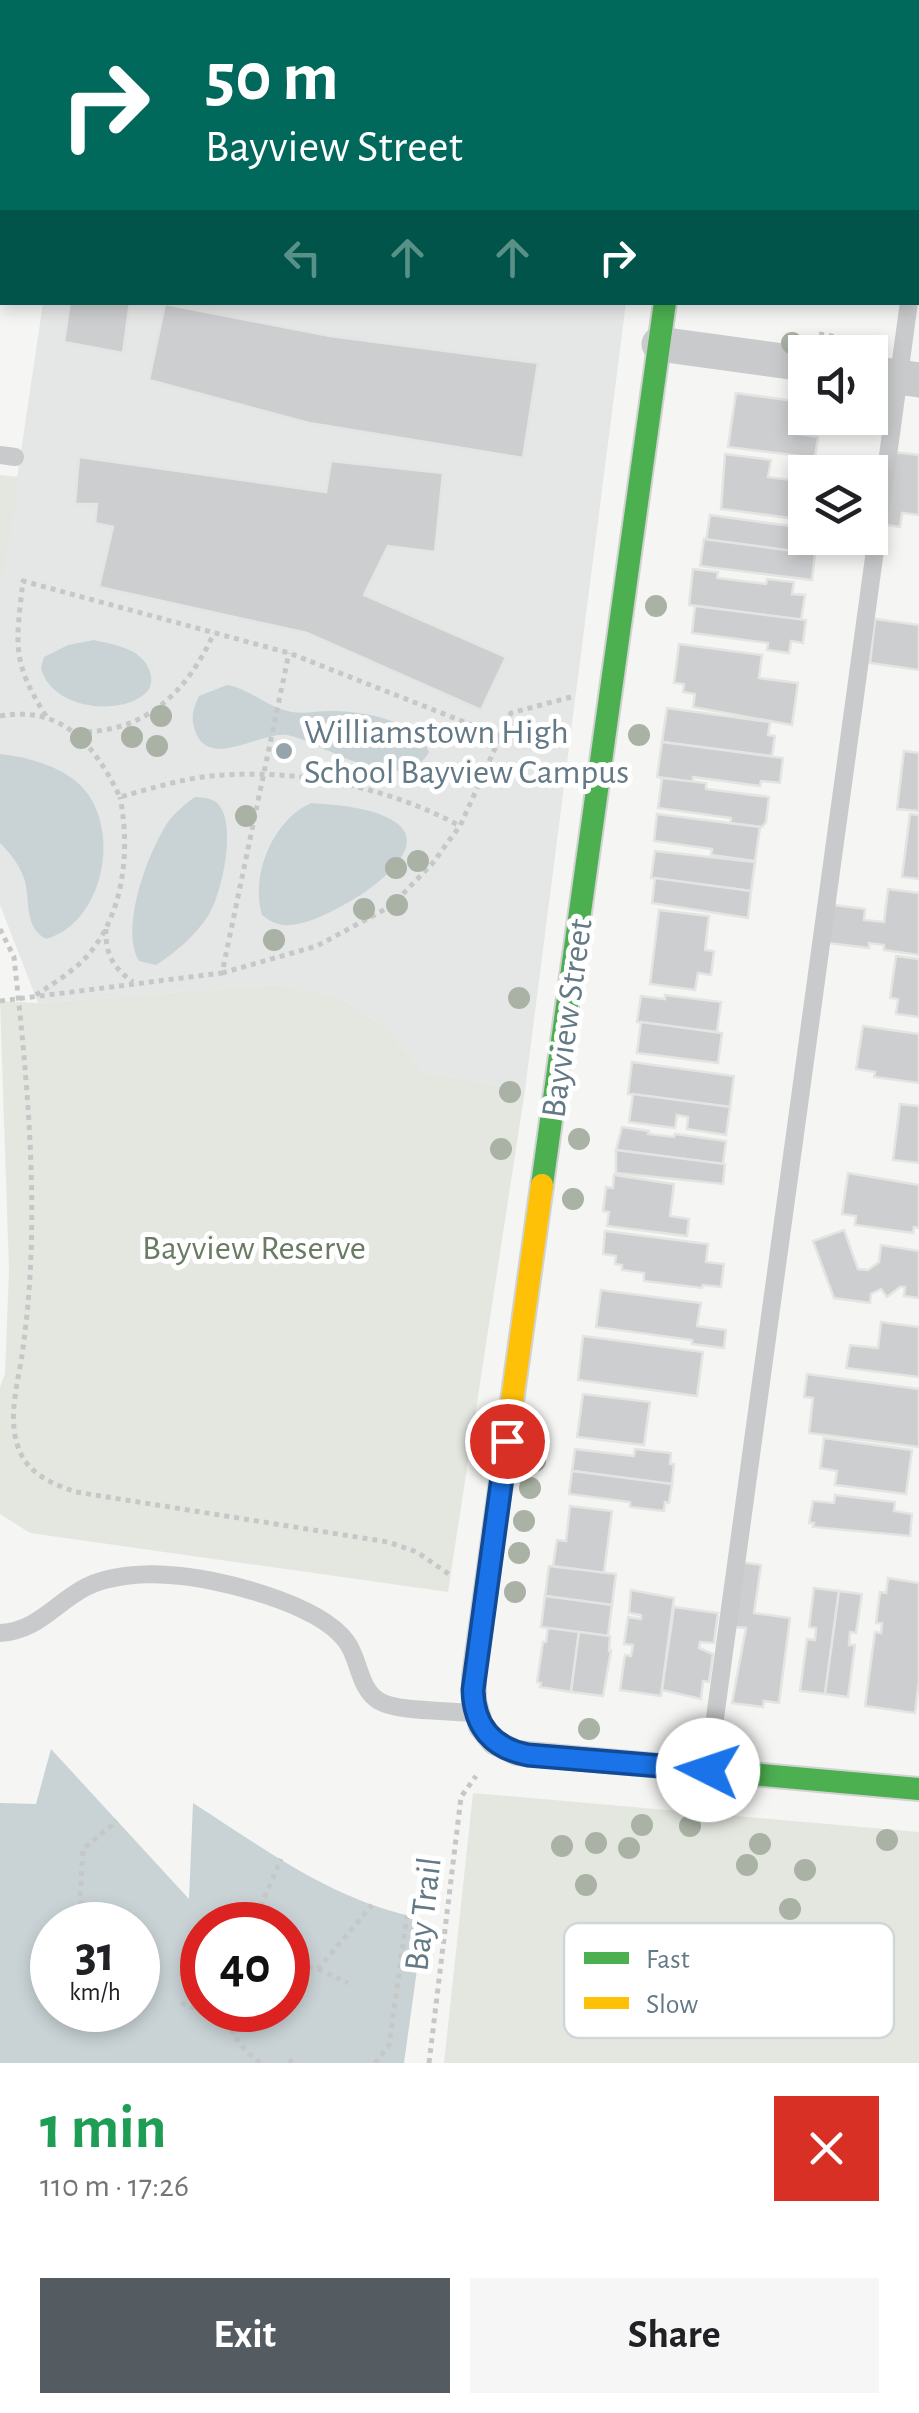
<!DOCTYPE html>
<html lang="en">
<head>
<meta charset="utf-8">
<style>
  :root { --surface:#fff; --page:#f6f6f6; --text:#202124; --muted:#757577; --accent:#555c61 }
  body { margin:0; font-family:"Alegreya Sans",sans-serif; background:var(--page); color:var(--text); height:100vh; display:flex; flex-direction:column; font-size:38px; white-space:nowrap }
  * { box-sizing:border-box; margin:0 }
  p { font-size:32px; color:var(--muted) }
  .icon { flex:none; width:55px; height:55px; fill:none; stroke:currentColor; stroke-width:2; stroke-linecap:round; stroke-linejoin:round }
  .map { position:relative; height:2063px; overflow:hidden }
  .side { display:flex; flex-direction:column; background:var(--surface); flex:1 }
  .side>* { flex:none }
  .hud { position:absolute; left:0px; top:0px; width:920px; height:305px; box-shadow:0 5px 15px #0003; background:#00695c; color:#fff; overflow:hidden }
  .fabs { position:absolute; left:788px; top:335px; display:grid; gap:20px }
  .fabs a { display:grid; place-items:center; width:100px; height:100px; border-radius:0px; background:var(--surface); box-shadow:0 5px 15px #0003; font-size:50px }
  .speed { position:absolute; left:30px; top:1902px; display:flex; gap:20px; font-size:50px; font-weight:700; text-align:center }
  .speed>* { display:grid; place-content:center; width:130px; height:130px; border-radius:50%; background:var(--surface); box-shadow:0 5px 15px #0003; line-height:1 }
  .speed small { font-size:25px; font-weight:400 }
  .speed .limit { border:15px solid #d22; background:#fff; color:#111 }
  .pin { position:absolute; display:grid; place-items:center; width:85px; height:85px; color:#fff; margin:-42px; border:5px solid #fff; border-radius:50%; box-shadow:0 2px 10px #0007 }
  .me { position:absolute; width:110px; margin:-55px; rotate:274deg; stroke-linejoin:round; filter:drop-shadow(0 0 8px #0008) }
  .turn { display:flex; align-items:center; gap:35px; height:210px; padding:0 40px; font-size:45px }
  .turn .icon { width:130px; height:130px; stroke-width:2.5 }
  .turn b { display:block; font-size:70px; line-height:85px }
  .lanes { display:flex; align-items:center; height:95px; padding:0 40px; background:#0003; justify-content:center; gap:50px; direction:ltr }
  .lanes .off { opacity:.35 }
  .round { display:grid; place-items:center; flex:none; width:105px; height:105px; border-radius:0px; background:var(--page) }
  .head { display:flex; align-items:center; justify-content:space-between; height:170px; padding:0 40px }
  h1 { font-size:60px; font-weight:600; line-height:75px; color:#1e9e55 }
  .cta { display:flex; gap:20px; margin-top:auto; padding:20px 40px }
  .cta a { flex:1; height:115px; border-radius:0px; background:var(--accent); color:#fff; font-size:40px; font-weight:600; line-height:115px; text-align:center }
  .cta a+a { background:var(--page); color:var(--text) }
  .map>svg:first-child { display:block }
  .built { fill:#e5e6e6 }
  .green { fill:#e4e7e0 }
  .water { fill:#c9d3d5; fill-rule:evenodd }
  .building { fill:#cccecf; stroke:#e4e4e3; stroke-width:2.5 }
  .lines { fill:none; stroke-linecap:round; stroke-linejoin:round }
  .fast-casing { stroke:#d1d3d3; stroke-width:26 }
  .slow-casing { stroke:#d1d3d3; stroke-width:26 }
  .path { stroke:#c6c8c8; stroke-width:5; stroke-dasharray:5 5; stroke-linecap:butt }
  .lane { stroke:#c9cacb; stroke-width:18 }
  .street { stroke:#c9cacb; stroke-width:35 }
  .fast { stroke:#4caf50; stroke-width:22 }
  .slow { stroke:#ffc107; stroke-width:22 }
  .tree { fill:#a9b2a4 }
  .route-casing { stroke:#114b97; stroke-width:25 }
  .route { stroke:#1a73e8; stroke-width:18 }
  .poi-dot { fill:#96a4ac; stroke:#fff; stroke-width:4 }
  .labels { text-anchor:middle; stroke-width:10; stroke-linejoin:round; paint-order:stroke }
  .poi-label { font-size:35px; fill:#637985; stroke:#fff; text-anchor:start }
  .street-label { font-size:35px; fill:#637985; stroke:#fff }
  .park-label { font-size:35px; fill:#6a7b63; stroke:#fff }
  .key { fill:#fff; stroke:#d0d7da; stroke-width:2.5 }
  .key-label { font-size:28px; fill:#637985 }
</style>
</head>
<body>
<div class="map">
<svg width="919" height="2063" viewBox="0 0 919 2063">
  <rect width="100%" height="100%" fill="#f5f5f3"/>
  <g class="built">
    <polygon points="85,0 664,0 85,2"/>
    <polygon points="43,303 626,303 525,1090 424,1072 386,1028 339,997 278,984 38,1003 0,905 0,593"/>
  </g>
  <g class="green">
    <polygon points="0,475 19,477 0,593"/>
    <polygon points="278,984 339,997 386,1028 424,1072 525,1090 448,1592 30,1533 0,1514 0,1387 5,1374 9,1270 0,1001 38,1003"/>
    <polygon points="473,1793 919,1832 919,2063 444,2063"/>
  </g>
  <g class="water">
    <path d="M 94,640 C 116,645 146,649 151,676 C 152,684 150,691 142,696 C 112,717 50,706 41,668 L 44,657 L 68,645 Z"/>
    <path d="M 227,685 C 251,689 267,708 292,712 C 305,714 318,711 332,711 C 362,711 417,720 429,752 C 402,801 322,741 287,735 C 262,731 210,769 196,733 C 190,719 193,709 199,696 Z"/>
    <path d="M 0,754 C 27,757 58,765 79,784 C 123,825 105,922 46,939 C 23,927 31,899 24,878 C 19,864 10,853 0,843 Z"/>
    <path d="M 195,797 C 203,798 210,797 217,803 C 238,822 222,895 208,916 C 195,936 176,952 156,965 L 139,961 C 120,927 147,856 166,825 C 173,814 184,805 195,797 Z"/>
    <path d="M 311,803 C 337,805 373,807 395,822 C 433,847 369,891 349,902 C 331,912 311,923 291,925 C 279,926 271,922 262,915 C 250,875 273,820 311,803 Z"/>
    <path d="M 51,1749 L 189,1899 L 193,1803 C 268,1851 334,1902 424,1919 L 404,2063 L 0,2063 L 0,1803 L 36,1804 ZM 138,1925 L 138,2010 L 52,2010 L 52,1925 ZM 288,1925 L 288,2010 L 202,2010 L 202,1925 Z"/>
  </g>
  <g class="building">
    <polygon points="70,302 130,302 123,353 64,342"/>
    <polygon points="165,304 330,336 538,363 523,458 309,423 149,380"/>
    <polygon points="736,393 801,402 797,434 818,437 815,458 728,447"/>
    <polygon points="895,452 919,455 919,515 902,513 900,527 886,525"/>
    <polygon points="725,454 771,460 768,477 805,482 805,520 721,509"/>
    <polygon points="79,457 326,492 331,461 443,473 435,552 388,546 364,595 506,657 481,710 307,633 99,587 113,527 95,523 97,504 75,504"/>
    <polygon points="710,515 805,528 805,538 809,538 807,553 706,540"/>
    <polygon points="704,539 815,554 812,580 700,566"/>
    <polygon points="693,569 718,572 717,578 766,584 767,579 794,582 792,594 805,595 801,620 689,605"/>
    <polygon points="695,606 806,620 803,643 791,641 789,653 767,650 768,643 692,633"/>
    <polygon points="875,619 919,625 919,670 870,663"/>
    <polygon points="679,644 762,655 759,678 798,683 792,725 693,707 695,694 683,692 684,684 674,683"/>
    <polygon points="667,708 770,722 768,735 775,736 772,756 662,742"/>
    <polygon points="662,742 783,758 780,783 761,781 760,786 693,777 693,782 657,777"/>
    <polygon points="904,751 919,753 919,811 897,809"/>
    <polygon points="662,778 706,783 706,789 769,797 766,822 762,827 730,823 731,818 658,808"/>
    <polygon points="657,814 760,827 755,861 711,855 712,849 654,841"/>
    <polygon points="910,814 919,815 919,879 902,877"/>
    <polygon points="655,851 755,862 751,891 651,878"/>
    <polygon points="655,878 751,891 748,918 652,903"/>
    <polygon points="888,889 919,893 919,955 884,950 884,945 869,943 869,948 828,943 834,905 865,909 864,920 884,922"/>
    <polygon points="659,910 709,916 705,950 714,951 711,975 698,973 695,990 650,984"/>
    <polygon points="896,956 919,959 919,1017 896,1014 898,999 890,998"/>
    <polygon points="665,995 721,1002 717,1032 637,1022 641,996 665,999"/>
    <polygon points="641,1022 722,1033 718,1063 637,1053"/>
    <polygon points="863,1026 919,1034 919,1083 874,1077 875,1072 856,1069"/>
    <polygon points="632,1062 734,1076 730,1107 628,1094"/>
    <polygon points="633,1094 730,1107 726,1135 687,1129 688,1117 677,1115 675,1128 629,1122"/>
    <polygon points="900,1104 919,1106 919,1163 893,1160"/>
    <polygon points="622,1127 649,1131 648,1134 674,1137 675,1134 726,1141 723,1164 616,1150"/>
    <polygon points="616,1150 725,1164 723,1184 616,1173"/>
    <polygon points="848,1173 919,1185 919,1228 914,1227 913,1233 855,1225 856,1216 842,1214"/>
    <polygon points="614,1175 674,1184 670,1216 689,1219 687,1236 607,1226 609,1212 603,1211 606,1187 613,1188"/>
    <polygon points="844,1230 858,1269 868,1270 879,1262 881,1245 919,1251 919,1298 904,1296 905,1287 900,1287 887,1297 881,1289 871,1294 870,1303 834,1298 813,1241"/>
    <polygon points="605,1231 708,1244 706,1262 724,1264 721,1287 703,1285 702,1288 644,1281 644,1273 622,1270 622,1265 615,1264 616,1256 603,1254"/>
    <polygon points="601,1290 701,1303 697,1326 726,1330 724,1348 692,1344 692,1340 596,1327"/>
    <polygon points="881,1322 919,1327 919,1377 846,1368 850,1345 878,1348"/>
    <polygon points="583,1336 703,1352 697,1396 578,1380"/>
    <polygon points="807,1374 919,1389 919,1447 809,1433 813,1398 804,1397"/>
    <polygon points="583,1394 650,1402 644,1445 577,1437"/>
    <polygon points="824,1438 912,1450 906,1494 835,1485 837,1471 820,1468"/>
    <polygon points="575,1449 634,1456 635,1449 671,1453 670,1464 674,1464 672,1484 572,1471"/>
    <polygon points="572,1471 672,1484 669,1503 665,1502 664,1511 630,1507 630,1502 569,1494"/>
    <polygon points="835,1495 895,1502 894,1511 912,1514 910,1536 813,1527 814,1523 809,1523 813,1501 834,1503"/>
    <polygon points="570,1506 612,1511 604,1573 553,1566 557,1540 566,1541"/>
    <polygon points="741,1562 761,1565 754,1613 790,1618 779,1703 764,1701 763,1707 732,1703 746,1628 732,1627"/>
    <polygon points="549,1566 616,1574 612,1605 545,1596"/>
    <polygon points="888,1578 919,1583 919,1681 915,1713 865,1706 875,1632 881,1633 882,1623 876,1623 880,1592 886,1593"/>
    <polygon points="814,1588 839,1591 825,1694 800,1691 807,1639 815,1640 816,1628 809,1627"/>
    <polygon points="631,1590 674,1598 661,1696 620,1690 625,1655 631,1656 633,1645 624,1644 628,1617 641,1619 641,1615 629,1613"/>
    <polygon points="839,1591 862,1594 856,1633 850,1632 849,1645 855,1645 848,1697 825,1694"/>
    <polygon points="545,1596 612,1605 608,1636 541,1627"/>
    <polygon points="674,1607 718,1613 714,1643 700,1642 699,1648 713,1654 709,1682 703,1681 701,1699 662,1690"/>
    <polygon points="548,1628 579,1632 571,1692 540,1687 541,1683 537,1682 543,1642 546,1642"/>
    <polygon points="579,1632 610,1636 609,1651 611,1651 603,1696 571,1692"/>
  </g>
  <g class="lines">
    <defs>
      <g id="fast">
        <polyline points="542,1185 665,302"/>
        <polyline points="481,1726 494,1742 517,1753 919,1789"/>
      </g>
      <polyline id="slow" points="481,1726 474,1701 474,1676 542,1185"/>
    </defs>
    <use href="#fast" class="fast-casing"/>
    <use href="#slow" class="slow-casing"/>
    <g class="path">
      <polyline points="747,2 747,0"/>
      <polyline points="819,334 863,341"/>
      <path d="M 0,716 C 64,705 95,746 120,797 C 149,789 181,779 211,776 C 295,768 386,786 460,826 L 511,713 L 571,697"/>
      <path d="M 46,716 C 11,661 16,644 23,581 L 289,653 L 500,736"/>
      <path d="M 77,732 C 146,733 187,692 214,633"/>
      <path d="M 0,929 L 14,957 C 28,1088 41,1217 23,1348 C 19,1381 5,1421 21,1454 C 31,1475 55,1485 76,1492 L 388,1542 L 417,1552 L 450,1575"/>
      <path d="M 106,929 C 105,953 113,968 133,982"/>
      <polyline points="222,973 317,946 391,906 432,864 459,827"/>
      <path d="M 36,995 C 55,982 78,969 92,950 C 125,908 130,847 120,797"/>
      <polyline points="0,1001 222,973 289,653"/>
      <polyline points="87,1925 80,1898 83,1849 117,1821"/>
      <polyline points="253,1925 281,1859"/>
      <polyline points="288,1964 318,1969 372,1905"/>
      <polyline points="318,1969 348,1983"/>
      <polyline points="138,1998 140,2000"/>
      <polyline points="181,2003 206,2012 217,2010"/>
      <path d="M 225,2010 C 231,2034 240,2049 261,2063"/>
      <polyline points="289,2063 293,2058"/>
      <polyline points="375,2063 389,2045 407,1916"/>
      <polyline points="429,2063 461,1797 476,1776"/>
    </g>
    <g class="lane">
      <polyline points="918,239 919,228"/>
      <polyline points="0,283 2,284"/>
      <polyline points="0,455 15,457"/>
      <path d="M 0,1633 C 38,1631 55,1603 86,1587 C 110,1575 143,1573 169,1575 C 215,1577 318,1603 346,1641 C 360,1659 358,1688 379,1701 C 398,1712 447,1710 470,1713"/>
      <polyline points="708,1769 909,302"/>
    </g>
    <g class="street">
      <polyline points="705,2 706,0"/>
      <polyline points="659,344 805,364"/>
      <polyline points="870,373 919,380"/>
    </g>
    <use href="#fast" class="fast"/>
    <use href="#slow" class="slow"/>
  </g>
  <g class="tree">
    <circle cx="792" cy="343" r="11"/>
    <circle cx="656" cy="606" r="11"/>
    <circle cx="161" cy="716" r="11"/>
    <circle cx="639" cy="735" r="11"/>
    <circle cx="132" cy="737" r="11"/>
    <circle cx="81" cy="738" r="11"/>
    <circle cx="157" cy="746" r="11"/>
    <circle cx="246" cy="816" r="11"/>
    <circle cx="418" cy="861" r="11"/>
    <circle cx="396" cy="868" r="11"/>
    <circle cx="397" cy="905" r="11"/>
    <circle cx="364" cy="909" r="11"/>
    <circle cx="274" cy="940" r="11"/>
    <circle cx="519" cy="998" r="11"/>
    <circle cx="510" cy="1092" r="11"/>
    <circle cx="579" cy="1139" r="11"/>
    <circle cx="501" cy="1149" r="11"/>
    <circle cx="573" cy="1199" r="11"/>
    <circle cx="535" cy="1461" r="11"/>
    <circle cx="530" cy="1488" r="11"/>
    <circle cx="524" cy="1521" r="11"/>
    <circle cx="519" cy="1553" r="11"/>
    <circle cx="515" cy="1592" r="11"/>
    <circle cx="589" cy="1729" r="11"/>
    <circle cx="642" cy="1825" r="11"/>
    <circle cx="690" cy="1826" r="11"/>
    <circle cx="887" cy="1840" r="11"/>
    <circle cx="596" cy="1843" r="11"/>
    <circle cx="760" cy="1844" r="11"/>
    <circle cx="562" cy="1846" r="11"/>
    <circle cx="629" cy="1848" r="11"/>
    <circle cx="747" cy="1865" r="11"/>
    <circle cx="805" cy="1870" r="11"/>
    <circle cx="586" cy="1885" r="11"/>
    <circle cx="790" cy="1909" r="11"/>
  </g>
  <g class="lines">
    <defs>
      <path id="route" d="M 507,1441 L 473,1690 C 474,1726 492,1748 528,1755 L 708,1770"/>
    </defs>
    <use href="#route" class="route-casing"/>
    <use href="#route" class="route"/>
  </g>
  <circle class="poi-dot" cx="284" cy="751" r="10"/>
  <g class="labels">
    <g class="poi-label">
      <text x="304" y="743">Williamstown High<tspan x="304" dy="40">School Bayview Campus</tspan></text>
    </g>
    <g class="street-label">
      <text transform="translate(566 1018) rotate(-82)" y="12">Bayview Street</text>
      <text transform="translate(422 1914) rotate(-83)" y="12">Bay Trail</text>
    </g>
    <g class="park-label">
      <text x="254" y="1259">Bayview Reserve</text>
    </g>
  </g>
  <rect x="564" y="1923" width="330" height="115" rx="15" class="key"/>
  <rect x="584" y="1952" width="45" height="12" fill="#4caf50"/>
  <rect x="584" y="1997" width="45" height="12" fill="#ffc107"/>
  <g class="key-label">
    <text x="646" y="1968">Fast</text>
    <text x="646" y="2013">Slow</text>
  </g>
</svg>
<div class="fabs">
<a><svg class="icon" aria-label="sound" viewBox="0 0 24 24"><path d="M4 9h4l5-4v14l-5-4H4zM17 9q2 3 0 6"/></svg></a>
<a><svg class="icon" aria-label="layers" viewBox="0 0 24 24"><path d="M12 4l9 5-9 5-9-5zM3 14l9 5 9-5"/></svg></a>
</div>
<div class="speed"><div>31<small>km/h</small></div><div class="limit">40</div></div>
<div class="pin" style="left:507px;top:1441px;background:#d93025"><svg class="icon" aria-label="arrive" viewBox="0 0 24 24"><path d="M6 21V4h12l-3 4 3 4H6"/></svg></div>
<svg class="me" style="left:708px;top:1770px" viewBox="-20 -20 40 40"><circle r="19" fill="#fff"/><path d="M0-13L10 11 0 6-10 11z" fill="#1a73e8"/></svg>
<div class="hud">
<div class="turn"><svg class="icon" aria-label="right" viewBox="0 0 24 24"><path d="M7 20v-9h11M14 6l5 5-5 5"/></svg><div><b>50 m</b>Bayview Street</div></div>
<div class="lanes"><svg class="icon off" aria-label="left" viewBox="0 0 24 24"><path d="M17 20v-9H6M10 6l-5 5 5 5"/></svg><svg class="icon off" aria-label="ahead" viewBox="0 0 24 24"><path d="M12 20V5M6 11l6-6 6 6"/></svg><svg class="icon off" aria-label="ahead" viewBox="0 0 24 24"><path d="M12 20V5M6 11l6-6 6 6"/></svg><svg class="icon" aria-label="right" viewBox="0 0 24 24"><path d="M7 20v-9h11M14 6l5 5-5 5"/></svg></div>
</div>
</div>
<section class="side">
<div class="head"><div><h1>1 min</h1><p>110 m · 17:26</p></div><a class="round" style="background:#d93025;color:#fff"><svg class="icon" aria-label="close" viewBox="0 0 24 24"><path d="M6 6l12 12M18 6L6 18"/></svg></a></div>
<div class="cta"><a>Exit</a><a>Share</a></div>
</section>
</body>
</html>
